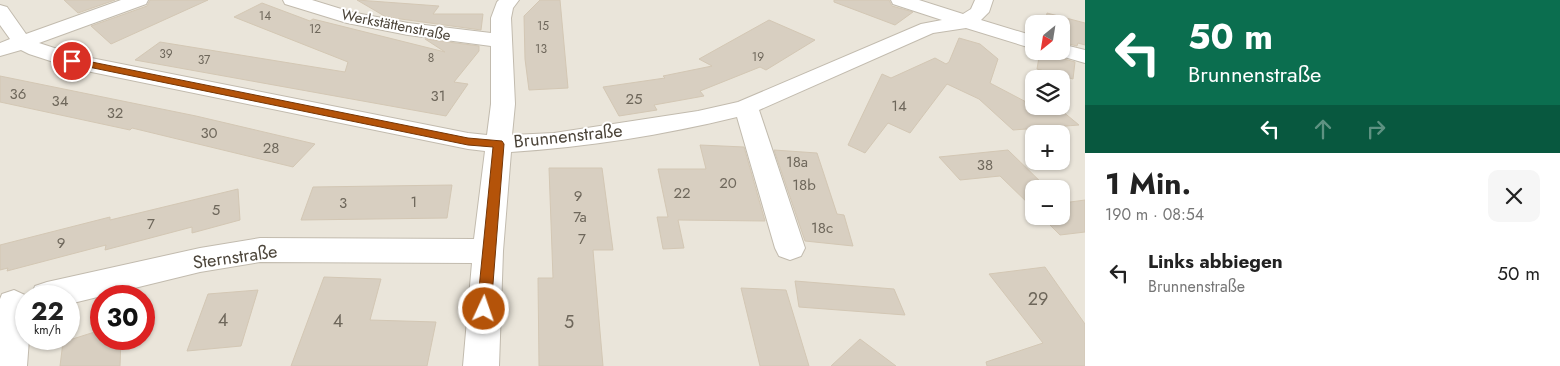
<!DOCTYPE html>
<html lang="de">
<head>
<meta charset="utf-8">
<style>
  :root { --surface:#fff; --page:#f6f6f6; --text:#222; --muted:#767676 }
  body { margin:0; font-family:Jost,sans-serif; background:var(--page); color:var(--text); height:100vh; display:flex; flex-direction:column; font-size:19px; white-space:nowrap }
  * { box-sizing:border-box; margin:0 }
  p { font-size:16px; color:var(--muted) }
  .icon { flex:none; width:28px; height:28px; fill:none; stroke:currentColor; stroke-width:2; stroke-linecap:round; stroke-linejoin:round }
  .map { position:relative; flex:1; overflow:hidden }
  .details { display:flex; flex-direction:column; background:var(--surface); width:475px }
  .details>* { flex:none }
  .guide { background:#0b6e4f; color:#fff; overflow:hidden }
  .needle { width:32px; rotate:210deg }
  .controls { position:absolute; left:1025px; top:15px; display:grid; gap:10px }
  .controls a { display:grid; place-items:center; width:45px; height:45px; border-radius:10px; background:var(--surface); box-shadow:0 1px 4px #0004; font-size:25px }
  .speed { position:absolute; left:15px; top:285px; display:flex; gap:10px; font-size:25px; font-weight:700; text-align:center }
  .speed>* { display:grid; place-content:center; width:65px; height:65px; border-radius:50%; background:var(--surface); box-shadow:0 1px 4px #0004; line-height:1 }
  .speed small { font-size:12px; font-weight:400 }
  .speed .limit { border:8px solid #d22; background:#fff; color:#111 }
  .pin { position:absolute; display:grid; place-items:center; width:42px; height:42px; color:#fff; margin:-21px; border:2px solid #fff; border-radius:50%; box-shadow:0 1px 5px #0007 }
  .me { position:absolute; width:55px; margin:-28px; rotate:3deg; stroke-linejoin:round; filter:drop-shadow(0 0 4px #0008) }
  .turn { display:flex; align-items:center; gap:18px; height:105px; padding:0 20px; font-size:22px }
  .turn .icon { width:65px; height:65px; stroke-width:2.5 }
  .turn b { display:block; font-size:35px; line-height:42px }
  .lanes { display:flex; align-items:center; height:48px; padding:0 20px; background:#0003; justify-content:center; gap:25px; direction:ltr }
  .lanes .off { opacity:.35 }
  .round { display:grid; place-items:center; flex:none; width:52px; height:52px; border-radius:10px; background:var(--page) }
  .headline { display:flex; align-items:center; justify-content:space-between; height:85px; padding:0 20px }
  h1 { font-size:30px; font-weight:700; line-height:38px }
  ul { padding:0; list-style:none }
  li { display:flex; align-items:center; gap:15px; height:70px; padding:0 20px }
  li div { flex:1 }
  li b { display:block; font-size:19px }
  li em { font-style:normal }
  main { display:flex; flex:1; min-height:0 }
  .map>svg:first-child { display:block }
  .residential { fill:#eae5da; fill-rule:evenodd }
  .building { fill:#d8cfc1; stroke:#d3c7b4 }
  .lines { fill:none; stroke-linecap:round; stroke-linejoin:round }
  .minor-casing { stroke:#c2bbae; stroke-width:2 }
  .minor { fill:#fff; fill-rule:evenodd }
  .route { fill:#b45309; stroke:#753606 }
  .labels { text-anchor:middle; stroke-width:4; stroke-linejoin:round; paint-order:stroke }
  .far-number-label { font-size:12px; fill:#6e675b }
  .far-street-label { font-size:15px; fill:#4b4439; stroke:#fff }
  .number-label { font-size:15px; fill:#6e675b }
  .street-label { font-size:18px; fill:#4b4439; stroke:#fff }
  .near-number-label { font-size:18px; fill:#6e675b }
</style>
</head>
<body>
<main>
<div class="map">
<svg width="1085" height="366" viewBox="0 0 1085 366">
  <rect width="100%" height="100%" fill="#f6f3ec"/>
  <path class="residential" d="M 0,0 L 1085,0 L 1085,366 L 0,366 ZM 1034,24 L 1061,24 L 1061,51 L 1034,51 ZM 1034,79 L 1061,79 L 1061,106 L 1034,106 ZM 1034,134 L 1061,134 L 1061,161 L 1034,161 ZM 1034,189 L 1061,189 L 1061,216 L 1034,216 ZM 26,296 L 69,296 L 69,339 L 26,339 ZM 101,296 L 144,296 L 144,339 L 101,339 Z"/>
  <g class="building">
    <polygon points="64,0 115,0 78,13"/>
    <polygon points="150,0 208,0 111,44 91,26 147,6"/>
    <polygon points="357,0 439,6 433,14 483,14 481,30 386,17"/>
    <polygon points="540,0 560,0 568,88 529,90 525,59 524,16"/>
    <polygon points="834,0 889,0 892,6 913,12 895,25 834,2"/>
    <polygon points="262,3 310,21 313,19 445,52 425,39 479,46 479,51 454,82 468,84 446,116 135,60 160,42 345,72 348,62 234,17"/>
    <polygon points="1047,13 1085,23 1085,45 1078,43 1077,46 1061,42 1061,24 1045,24"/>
    <polygon points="769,20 815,40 766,70 760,67 700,91 704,96 654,105 657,110 619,116 603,87 665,78 663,76 712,66 699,59"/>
    <polygon points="959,38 980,44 998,59 990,83 1030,104 1033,87 1034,106 1056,106 1079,125 1013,130 979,99 947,84 910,133 888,123 865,153 848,145 882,74 891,78 935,58 946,64 949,62"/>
    <polygon points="1040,51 1049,51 1053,56 1075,62 1073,79 1037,69"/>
    <polygon points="0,76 196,116 315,144 293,167 132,128 130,130 0,102"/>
    <polygon points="700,145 744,147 765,221 678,220 684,248 663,249 657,217 668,217 658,169 706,169"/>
    <polygon points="774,150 817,153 837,214 844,215 853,246 805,241"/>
    <polygon points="1008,150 1048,189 1034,189 1034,209 1000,176 960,180 939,157"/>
    <polygon points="549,168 602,168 613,250 593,250 603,366 539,366 538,278 553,278"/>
    <polygon points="452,185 447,218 301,220 313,187"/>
    <polygon points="238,189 240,220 192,233 192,227 105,250 106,245 7,271 8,268 0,270 0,245 110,217 110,220"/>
    <polygon points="1085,200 1085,232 1060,235 1041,216 1061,216 1061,201 1063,203"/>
    <polygon points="1045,267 1085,324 1085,366 987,366 986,362 1043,343 989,274"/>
    <polygon points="324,277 381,279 370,320 436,322 427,366 291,366"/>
    <polygon points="795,281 894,289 905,315 799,307"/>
    <polygon points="741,288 786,290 809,366 760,366"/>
    <polygon points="258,290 241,346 187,351 208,294"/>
    <polygon points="101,330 101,339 121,339 120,366 60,366 63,342"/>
    <polygon points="860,339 896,366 831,366"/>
  </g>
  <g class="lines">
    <defs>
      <g id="minor">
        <path d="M 121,0 L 148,0 L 146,4 L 39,43 L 76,55 L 468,133 L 487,135 L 491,104 L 491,46 L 408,35 L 347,23 L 285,4 L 283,0 L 312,0 L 351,12 L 408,23 L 491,33 L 491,18 L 497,2 L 499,0 L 519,0 L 513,8 L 511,18 L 515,104 L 512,135 L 554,133 L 698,111 L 738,102 L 921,24 L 942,20 L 893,4 L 891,0 L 919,0 L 963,14 L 971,9 L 975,0 L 993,0 L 989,12 L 981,20 L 1034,36 L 1034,49 L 966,28 L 933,33 L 759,110 L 805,248 L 801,256 L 790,260 L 779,256 L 775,248 L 737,117 C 664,135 586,147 511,152 L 503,251 L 499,366 L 463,366 L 472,263 L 260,262 L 200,272 L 69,304 L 69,296 L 31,296 L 35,286 L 47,282 L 200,248 L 260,238 L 474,239 L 485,151 L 468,149 L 72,68 L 29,54 L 21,50 L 0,56 L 0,43 L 10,39 L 0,25 L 0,5 L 7,7 L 26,34 Z"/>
        <polygon points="1061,44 1085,50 1085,63 1054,54 1051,51 1061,51"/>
        <polygon points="14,290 27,296 26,339 29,339 27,366 0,366 0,299 2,294"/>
      </g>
    </defs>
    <use href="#minor" class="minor-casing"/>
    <use href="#minor" class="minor"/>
  </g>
  <polygon class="route" points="72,58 468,138 502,141 504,144 491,309 489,313 484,314 479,313 477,309 493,147 468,145 69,63 68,61"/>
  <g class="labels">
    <g class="far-number-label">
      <text x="265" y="20">14</text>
      <text x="543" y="30">15</text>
      <text x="315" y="33">12</text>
      <text x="541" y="53">13</text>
      <text x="166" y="58">39</text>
      <text x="758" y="61">19</text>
      <text x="431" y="62">8</text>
      <text x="204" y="64">37</text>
    </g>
    <g class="far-street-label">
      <text transform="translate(396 25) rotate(11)" y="5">Werkstättenstraße</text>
    </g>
    <g class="number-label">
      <text x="18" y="99">36</text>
      <text x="438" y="101">31</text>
      <text x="634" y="104">25</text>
      <text x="60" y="106">34</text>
      <text x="899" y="111">14</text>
      <text x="115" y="118">32</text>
      <text x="209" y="138">30</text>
      <text x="271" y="153">28</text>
      <text x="797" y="167">18a</text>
      <text x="985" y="170">38</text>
      <text x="728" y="188">20</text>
      <text x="804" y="190">18b</text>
      <text x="682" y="198">22</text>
      <text x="578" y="201">9</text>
      <text x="414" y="207">1</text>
      <text x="343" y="208">3</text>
      <text x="216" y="215">5</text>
      <text x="580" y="222">7a</text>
      <text x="151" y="229">7</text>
      <text x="822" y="233">18c</text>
      <text x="582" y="244">7</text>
      <text x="61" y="248">9</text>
    </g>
    <g class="street-label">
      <text transform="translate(568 136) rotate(-6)" y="6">Brunnenstraße</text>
      <text transform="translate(235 257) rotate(-8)" y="6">Sternstraße</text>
    </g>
    <g class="near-number-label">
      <text x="1038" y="305">29</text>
      <text x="223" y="326">4</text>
      <text x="338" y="327">4</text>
      <text x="569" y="328">5</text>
    </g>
  </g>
</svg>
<div class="controls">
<a><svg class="needle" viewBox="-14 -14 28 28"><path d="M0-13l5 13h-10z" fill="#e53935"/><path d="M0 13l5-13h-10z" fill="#767676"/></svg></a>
<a><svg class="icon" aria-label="layers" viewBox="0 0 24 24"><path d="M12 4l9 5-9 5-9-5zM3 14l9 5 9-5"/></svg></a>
<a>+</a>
<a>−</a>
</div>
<div class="speed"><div>22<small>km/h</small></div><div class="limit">30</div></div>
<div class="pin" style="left:72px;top:61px;background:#d93025"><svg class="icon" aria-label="arrive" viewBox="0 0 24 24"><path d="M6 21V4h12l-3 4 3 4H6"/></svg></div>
<svg class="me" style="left:484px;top:309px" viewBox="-20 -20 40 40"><circle r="17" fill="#b45309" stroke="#fff" stroke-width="3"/><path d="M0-11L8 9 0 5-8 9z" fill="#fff"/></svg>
</div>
<section class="details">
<div class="guide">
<div class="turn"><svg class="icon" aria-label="left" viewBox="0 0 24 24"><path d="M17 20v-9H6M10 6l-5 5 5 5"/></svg><div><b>50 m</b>Brunnenstraße</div></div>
<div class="lanes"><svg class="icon" aria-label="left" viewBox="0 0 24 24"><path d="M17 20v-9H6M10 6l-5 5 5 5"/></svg><svg class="icon off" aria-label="ahead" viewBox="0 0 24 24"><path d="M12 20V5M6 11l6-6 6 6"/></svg><svg class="icon off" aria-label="right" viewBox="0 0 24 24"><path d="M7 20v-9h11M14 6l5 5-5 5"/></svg></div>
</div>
<div class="headline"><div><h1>1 Min.</h1><p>190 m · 08:54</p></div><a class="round"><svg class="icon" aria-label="close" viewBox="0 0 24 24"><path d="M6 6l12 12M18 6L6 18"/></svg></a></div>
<ul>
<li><svg class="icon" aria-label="left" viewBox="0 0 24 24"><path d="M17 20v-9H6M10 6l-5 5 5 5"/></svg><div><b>Links abbiegen</b><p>Brunnenstraße</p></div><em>50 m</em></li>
</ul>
</section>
</main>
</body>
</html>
